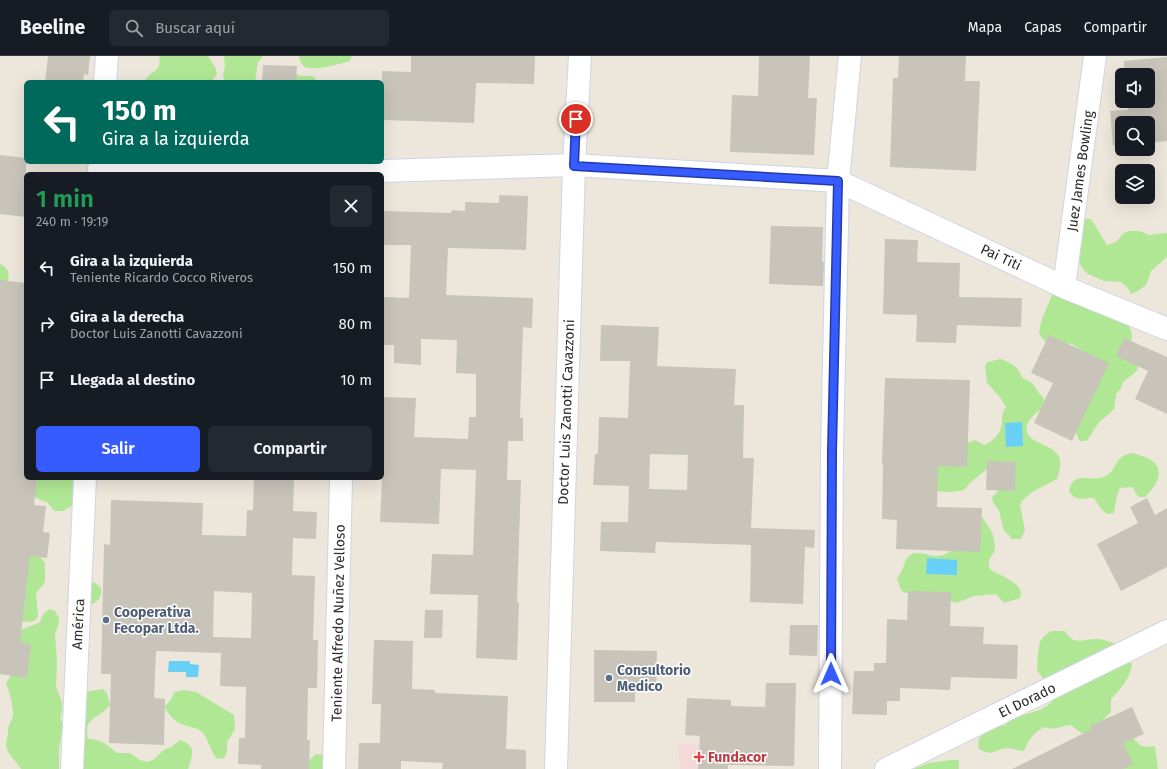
<!DOCTYPE html>
<html lang="es">
<head>
<meta charset="utf-8">
<style>
  :root { --surface:#171b24; --page:#242831; --text:#f1f3f6; --muted:#9ea1a6; --line:#363941; --accent:#365bff }
  body { margin:0; font-family:"Fira Sans",sans-serif; background:var(--page); color:var(--text); height:100vh; display:flex; flex-direction:column; font-size:15px; white-space:nowrap }
  * { box-sizing:border-box; margin:0 }
  p { font-size:13px; color:var(--muted) }
  .icon { flex:none; width:22px; height:22px; fill:none; stroke:currentColor; stroke-width:2; stroke-linecap:round; stroke-linejoin:round }
  .map { position:relative; flex:1; overflow:hidden }
  .panel { position:absolute; left:24px; top:116px; width:360px; height:308px; display:flex; flex-direction:column; background:var(--surface); border-radius:6px; box-shadow:0 4px 16px #0002 }
  .panel>* { flex:none }
  .guide { position:absolute; left:24px; top:24px; width:360px; height:84px; border-radius:6px; box-shadow:0 4px 16px #0002; background:#00695c; color:#fff; overflow:hidden }
  .fabs { position:absolute; left:1115px; top:12px; display:grid; gap:8px }
  .fabs a { display:grid; place-items:center; width:40px; height:40px; border-radius:6px; background:var(--surface); box-shadow:0 4px 16px #0002; font-size:20px }
  .pin { position:absolute; display:grid; place-items:center; width:34px; height:34px; color:#fff; margin:-17px; border:2px solid #fff; border-radius:50%; box-shadow:0 1px 4px #0007 }
  .me { position:absolute; width:44px; margin:-22px; rotate:0deg; stroke-linejoin:round; filter:drop-shadow(0 0 3px #0008) }
  .turn { display:flex; align-items:center; gap:14px; height:84px; padding:0 12px; font-size:18px }
  .turn .icon { width:52px; height:52px; stroke-width:2.5 }
  .turn b { display:block; font-size:28px; line-height:34px }
  .round { display:grid; place-items:center; flex:none; width:42px; height:42px; border-radius:6px; background:var(--page) }
  .headline { display:flex; align-items:center; justify-content:space-between; height:68px; padding:0 12px }
  h1 { font-size:24px; font-weight:600; line-height:30px; color:#1e9e55 }
  .cta { display:flex; gap:8px; margin-top:auto; padding:8px 12px }
  .cta a { flex:1; height:46px; border-radius:6px; background:var(--accent); color:#fff; font-size:16px; font-weight:600; line-height:46px; text-align:center }
  .cta a+a { background:var(--page); color:var(--text) }
  ul { padding:0; list-style:none }
  li { display:flex; align-items:center; gap:12px; height:56px; padding:0 12px }
  li div { flex:1 }
  li b { display:block; font-size:15px }
  li em { font-style:normal }
  header { display:flex; align-items:center; gap:24px; box-sizing:border-box; height:56px; padding:0 20px; background:var(--surface); border-bottom:1px solid var(--line) }
  header strong { font-size:19px }
  nav { display:flex; gap:22px; margin-inline-start:auto; font-size:14px }
  .search { width:280px; height:36px; background:var(--page); display:flex; align-items:center; gap:10px; box-sizing:border-box; padding:0 14px; border-radius:6px; color:var(--muted); font-size:15px }
  .map>svg:first-child { display:block }
  .medical { fill:#f5d8d9 }
  .green { fill:#b0e794 }
  .water { fill:#68cff6 }
  .building { fill:#c8c4ba; fill-rule:evenodd }
  .lines { fill:none; stroke-linecap:round; stroke-linejoin:round }
  .minor-casing { stroke:#d0d4e4; stroke-width:24 }
  .minor { stroke:#fff; stroke-width:22 }
  .route-casing { stroke:#233ba6; stroke-width:10 }
  .route { stroke:#365bff; stroke-width:7 }
  .service-dot { fill:#5c6f8a; stroke:#fff; stroke-width:1.5 }
  .health-dot { fill:#e0444e; stroke:#fff; stroke-width:1.5 }
  .labels { text-anchor:middle; stroke-width:3; stroke-linejoin:round; paint-order:stroke }
  .street-label { font-size:14px; fill:#2a2a2a; stroke:#fff }
  .service-label { font-size:14px; font-weight:bold; fill:#4e5e75; stroke:#fff; text-anchor:start }
  .health-label { font-size:14px; font-weight:bold; fill:#be3a42; stroke:#fff; text-anchor:start }
</style>
</head>
<body>
<header>
<strong>Beeline</strong>
<div class="search"><svg class="icon" aria-label="search" viewBox="0 0 24 24"><circle cx="10" cy="10" r="6"/><path d="M15 15l6 6"/></svg>Buscar aquí</div>
<nav><a>Mapa</a><a>Capas</a><a>Compartir</a></nav>
</header>
<div class="map">
<svg width="1167" height="713" viewBox="0 0 1167 713">
  <rect width="100%" height="100%" fill="#ede6db"/>
  <polygon class="medical" points="713,680 720,713 680,713 678,689 699,688 699,681"/>
  <g class="green">
    <path d="M 159,0 L 208,0 L 216,13 L 217,18 L 211,26 L 200,26 L 198,24 L 188,26 L 146,26 L 145,24 C 151,15 163,15 159,0 Z"/>
    <polygon points="224,0 263,0 258,6 255,26 225,26 223,20 225,10"/>
    <path d="M 299,0 L 352,0 L 350,5 C 340,8 316,15 305,11 C 301,9 300,4 299,0 Z"/>
    <polygon points="292,17 301,20 311,20 315,21 316,26 279,26"/>
    <polygon points="1083,163 1091,163 1107,189 1116,186 1124,177 1128,175 1139,175 1149,179 1167,177 1167,201 1151,215 1146,229 1138,235 1131,238 1127,231 1121,226 1104,225 1088,218 1082,212 1078,203"/>
    <path d="M 0,208 C 8,212 11,217 7,226 L 0,230 Z"/>
    <path d="M 1057,236 L 1128,269 C 1132,275 1133,279 1131,286 L 1139,303 L 1137,315 L 1123,326 L 1121,332 L 1116,338 L 1114,353 L 1109,358 L 1099,366 L 1090,380 L 1086,385 L 1079,385 L 1073,368 L 1085,297 C 1070,286 1069,285 1051,291 L 1042,282 L 1039,276 L 1042,263 L 1052,239 Z"/>
    <path d="M 1000,303 C 1010,306 1019,311 1022,322 C 1037,327 1034,334 1043,341 L 1046,350 C 1033,358 1015,374 1036,385 C 1044,390 1055,392 1059,401 C 1062,407 1059,417 1057,423 L 1032,436 L 1023,444 L 1020,449 L 1025,474 L 1021,483 L 1011,483 L 1009,479 L 1004,475 L 999,455 L 993,446 L 992,441 L 1004,429 L 987,413 L 971,426 L 964,434 L 952,436 L 934,435 L 905,412 L 975,384 L 984,389 C 993,386 1001,377 1002,367 C 1002,361 1002,356 1006,351 L 1000,341 L 987,327 L 985,310 L 988,306 Z"/>
    <path d="M 1133,397 C 1139,399 1146,401 1151,404 C 1167,415 1155,431 1145,441 L 1139,441 L 1135,436 L 1133,431 L 1120,432 C 1116,439 1116,448 1114,457 L 1107,458 L 1101,453 L 1094,442 C 1082,441 1077,447 1069,435 C 1073,414 1090,426 1103,421 C 1119,416 1112,399 1133,397 Z"/>
    <polygon points="26,422 72,422 74,434 72,450 63,455 54,455 48,447 32,440"/>
    <path d="M 977,461 L 983,462 C 990,474 994,475 995,491 C 995,501 984,502 991,514 C 1001,520 1026,528 1020,542 L 1004,547 L 996,538 L 974,540 L 956,547 L 920,536 L 905,537 L 901,534 L 897,522 C 899,519 901,517 902,514 C 905,509 904,504 909,500 C 916,493 928,500 936,500 C 942,500 946,498 951,495 Z"/>
    <path d="M 0,495 L 40,501 L 45,507 L 45,525 L 43,529 L 36,537 L 38,560 C 35,568 27,565 20,566 Z"/>
    <path d="M 94,526 L 101,532 C 102,542 98,546 89,549 L 87,564 L 90,568 L 89,576 L 85,578 L 76,555 L 67,547 L 68,536 L 87,527 Z"/>
    <path d="M 50,553 L 55,555 L 59,562 L 58,571 L 55,577 L 57,605 L 56,631 L 62,646 L 62,656 L 60,661 L 63,670 L 59,692 L 59,713 L 21,713 C 17,706 10,701 7,693 C 5,686 7,684 8,678 C 9,676 8,674 8,672 C 9,668 12,664 13,660 C 14,654 9,633 6,627 L 12,618 L 20,574 L 39,567 L 44,557 Z"/>
    <path d="M 1051,575 L 1065,575 C 1073,591 1085,582 1098,583 C 1104,583 1108,586 1114,587 L 1111,595 L 1044,624 L 1037,614 L 1038,597 L 1040,586 L 1043,581 Z"/>
    <path d="M 1126,607 L 1132,607 C 1131,622 1121,632 1111,643 L 1111,656 L 1089,677 L 1081,677 L 1071,669 C 1061,670 1055,675 1045,671 C 1033,676 1029,684 1024,695 C 1019,695 1014,693 1009,692 C 995,692 994,702 979,693 L 978,687 L 980,681 L 991,673 L 1005,669 L 1011,664 L 1020,660 L 1040,654 L 1048,649 L 1058,640 L 1119,609 Z"/>
    <path d="M 103,633 L 107,638 L 110,649 C 99,663 83,661 88,683 C 100,683 108,689 117,697 L 130,697 L 140,704 L 147,706 L 153,704 L 164,694 L 171,691 L 180,684 C 199,690 191,701 188,713 L 71,713 L 74,638 Z"/>
    <path d="M 184,634 L 196,636 L 234,659 L 235,673 L 227,686 L 227,696 L 224,702 L 217,703 C 210,695 209,683 202,676 C 196,671 188,671 181,668 C 174,665 169,658 164,651 L 170,645 L 175,636 Z"/>
    <polygon points="1105,678 1133,682 1140,689 1145,691 1155,690 1158,713 1107,713"/>
    <polygon points="316,698 324,699 330,713 299,713"/>
    <polygon points="951,704 959,704 959,713 913,713 929,707"/>
  </g>
  <g class="water">
    <polygon points="1022,366 1023,390 1006,391 1005,367"/>
    <polygon points="927,502 957,504 957,519 926,518"/>
    <polygon points="169,605 190,605 190,608 199,609 198,621 186,621 186,616 168,616"/>
  </g>
  <g class="building">
    <polygon points="48,0 90,0 88,19 84,18 83,26 45,26"/>
    <polygon points="411,0 535,0 534,28 476,27 474,67 382,64 382,15 411,16"/>
    <polygon points="759,0 810,0 808,42 817,42 814,99 730,96 732,39 758,40"/>
    <polygon points="899,0 966,0 965,25 980,25 976,115 890,111 893,22 898,22"/>
    <polygon points="1167,1 1167,85 1148,87 1148,67 1122,67 1122,89 1113,90 1110,55 1128,54 1128,45 1148,45 1148,19 1125,19 1124,5"/>
    <polygon points="263,9 297,10 296,26 262,26"/>
    <polygon points="0,99 26,102 26,161 0,158"/>
    <polygon points="499,139 528,140 526,194 448,192 446,239 533,242 532,272 523,271 520,362 523,362 523,385 508,385 507,424 521,424 517,546 519,546 517,604 476,602 478,539 430,538 432,498 473,499 476,414 441,413 439,468 380,466 382,422 382,341 416,342 414,381 468,383 469,361 476,361 476,318 456,317 457,284 421,283 421,309 394,307 394,289 382,289 382,241 409,242 411,189 382,189 382,155 451,157 452,154 465,155 465,146 499,147"/>
    <polygon points="771,170 823,171 822,206 824,206 823,230 769,228"/>
    <polygon points="885,183 918,184 917,206 960,207 959,241 1022,242 1021,271 957,269 956,287 916,286 917,259 883,258"/>
    <polygon points="0,224 26,227 26,422 37,422 34,449 46,450 43,476 50,477 47,502 30,500 20,586 31,588 27,622 0,618"/>
    <path d="M 601,269 L 659,271 L 657,310 L 736,313 L 734,349 L 744,349 L 743,402 L 754,402 L 751,472 L 815,474 L 814,492 L 805,491 L 803,548 L 750,546 L 751,489 L 656,486 L 655,497 L 600,495 L 601,466 L 628,466 L 629,430 L 593,429 L 595,398 L 598,398 L 599,361 L 628,362 L 630,305 L 600,305 ZM 650,398 L 688,399 L 687,434 L 649,433 Z"/>
    <polygon points="1049,279 1109,307 1072,385 1034,367 1053,327 1031,317"/>
    <polygon points="1124,282 1167,301 1167,358 1135,343 1148,315 1116,300"/>
    <polygon points="885,322 970,324 967,411 938,410 937,451 982,452 980,496 896,493 897,464 882,463 883,408 882,408"/>
    <polygon points="987,405 1016,406 1015,435 986,434"/>
    <path d="M 254,422 L 294,422 L 293,455 L 317,456 L 316,483 L 293,482 L 292,519 L 315,520 L 313,584 L 318,584 L 317,632 L 308,632 L 307,684 L 310,684 L 309,713 L 261,713 L 261,709 L 238,708 L 239,682 L 245,682 L 246,631 L 220,630 L 221,597 L 156,595 L 154,642 L 165,643 L 164,689 L 109,687 L 111,618 L 101,618 L 104,488 L 110,489 L 111,444 L 203,447 L 202,479 L 246,480 L 247,454 L 253,454 ZM 214,535 L 252,537 L 251,582 L 213,581 Z"/>
    <polygon points="1147,442 1155,459 1167,452 1167,511 1121,535 1097,488 1138,467 1130,451"/>
    <polygon points="908,535 951,536 950,570 984,571 983,588 1018,589 1017,623 951,621 950,634 900,632 900,645 887,645 887,659 852,658 854,615 874,615 874,607 886,607 887,563 907,564"/>
    <polygon points="425,554 443,554 442,582 424,582"/>
    <polygon points="790,569 818,569 817,600 789,599"/>
    <polygon points="374,584 413,585 412,633 435,634 435,637 508,640 506,693 526,694 526,713 442,713 443,707 401,705 401,713 358,713 359,687 380,687 381,648 372,648"/>
    <polygon points="594,594 657,595 656,634 635,634 635,646 594,646"/>
    <polygon points="766,627 796,627 794,710 728,709 728,713 698,713 700,680 685,679 687,642 731,644 731,650 765,651"/>
    <polygon points="1132,651 1144,678 1123,687 1133,708 1123,713 1012,713 1092,673 1090,670"/>
  </g>
  <g class="lines">
    <defs>
      <g id="minor">
        <polyline points="105,26 107,0"/>
        <polyline points="99,113 349,116 574,109 838,125 1064,231 1167,273"/>
        <polyline points="1064,231 1095,0"/>
        <polyline points="72,713 85,422"/>
        <polyline points="334,713 341,422"/>
        <polyline points="556,713 574,109 580,0"/>
        <polyline points="830,713 832,395 838,125 850,0"/>
        <polyline points="886,713 1167,575"/>
      </g>
    </defs>
    <use href="#minor" class="minor-casing"/>
    <use href="#minor" class="minor"/>
  </g>
  <g class="lines">
    <defs>
      <polyline id="route" points="576,63 574,110 838,125 832,396 831,618"/>
    </defs>
    <use href="#route" class="route-casing"/>
    <use href="#route" class="route"/>
  </g>
  <g class="service-dot">
    <circle cx="106" cy="564" r="4"/>
    <circle cx="609" cy="622" r="4"/>
  </g>
  <path class="health-dot" d="M697 695h4v4h4v4h-4v4h-4v-4h-4v-4h4z"/>
  <g class="labels">
    <g class="street-label">
      <text transform="translate(1080 115) rotate(-82)" y="5">Juez James Bowling</text>
      <text transform="translate(1001 201) rotate(25)" y="5">Pai Titi</text>
      <text transform="translate(566 356) rotate(-88)" y="5">Doctor Luis Zanotti Cavazzoni</text>
      <text transform="translate(338 567) rotate(-89)" y="5">Teniente Alfredo Nuñez Velloso</text>
      <text transform="translate(78 568) rotate(-87)" y="5">América</text>
      <text transform="translate(1027 644) rotate(-26)" y="5">El Dorado</text>
    </g>
    <g class="service-label">
      <text x="114" y="561">Cooperativa<tspan x="114" dy="16">Fecopar Ltda.</tspan></text>
      <text x="617" y="619">Consultorio<tspan x="617" dy="16">Medico</tspan></text>
    </g>
    <g class="health-label">
      <text x="708" y="706">Fundacor</text>
    </g>
  </g>
</svg>
<div class="fabs">
<a><svg class="icon" aria-label="sound" viewBox="0 0 24 24"><path d="M4 9h4l5-4v14l-5-4H4zM17 9q2 3 0 6"/></svg></a>
<a><svg class="icon" aria-label="search" viewBox="0 0 24 24"><circle cx="10" cy="10" r="6"/><path d="M15 15l6 6"/></svg></a>
<a><svg class="icon" aria-label="layers" viewBox="0 0 24 24"><path d="M12 4l9 5-9 5-9-5zM3 14l9 5 9-5"/></svg></a>
</div>
<div class="pin" style="left:576px;top:63px;background:#d93025"><svg class="icon" aria-label="arrive" viewBox="0 0 24 24"><path d="M6 21V4h12l-3 4 3 4H6"/></svg></div>
<svg class="me" style="left:831px;top:618px" viewBox="-20 -20 40 40"><path d="M0-17L14 15 0 8-14 15z" fill="#365bff" stroke="#fff" stroke-width="4"/></svg>
<div class="guide">
<div class="turn"><svg class="icon" aria-label="left" viewBox="0 0 24 24"><path d="M17 20v-9H6M10 6l-5 5 5 5"/></svg><div><b>150 m</b>Gira a la izquierda</div></div>
</div>
<section class="panel">
<div class="headline"><div><h1>1 min</h1><p>240 m · 19:19</p></div><a class="round"><svg class="icon" aria-label="close" viewBox="0 0 24 24"><path d="M6 6l12 12M18 6L6 18"/></svg></a></div>
<ul>
<li><svg class="icon" aria-label="left" viewBox="0 0 24 24"><path d="M17 20v-9H6M10 6l-5 5 5 5"/></svg><div><b>Gira a la izquierda</b><p>Teniente Ricardo Cocco Riveros</p></div><em>150 m</em></li>
<li><svg class="icon" aria-label="right" viewBox="0 0 24 24"><path d="M7 20v-9h11M14 6l5 5-5 5"/></svg><div><b>Gira a la derecha</b><p>Doctor Luis Zanotti Cavazzoni</p></div><em>80 m</em></li>
<li><svg class="icon" aria-label="arrive" viewBox="0 0 24 24"><path d="M6 21V4h12l-3 4 3 4H6"/></svg><div><b>Llegada al destino</b></div><em>10 m</em></li>
</ul>
<div class="cta"><a>Salir</a><a>Compartir</a></div>
</section>
</div>
</body>
</html>
